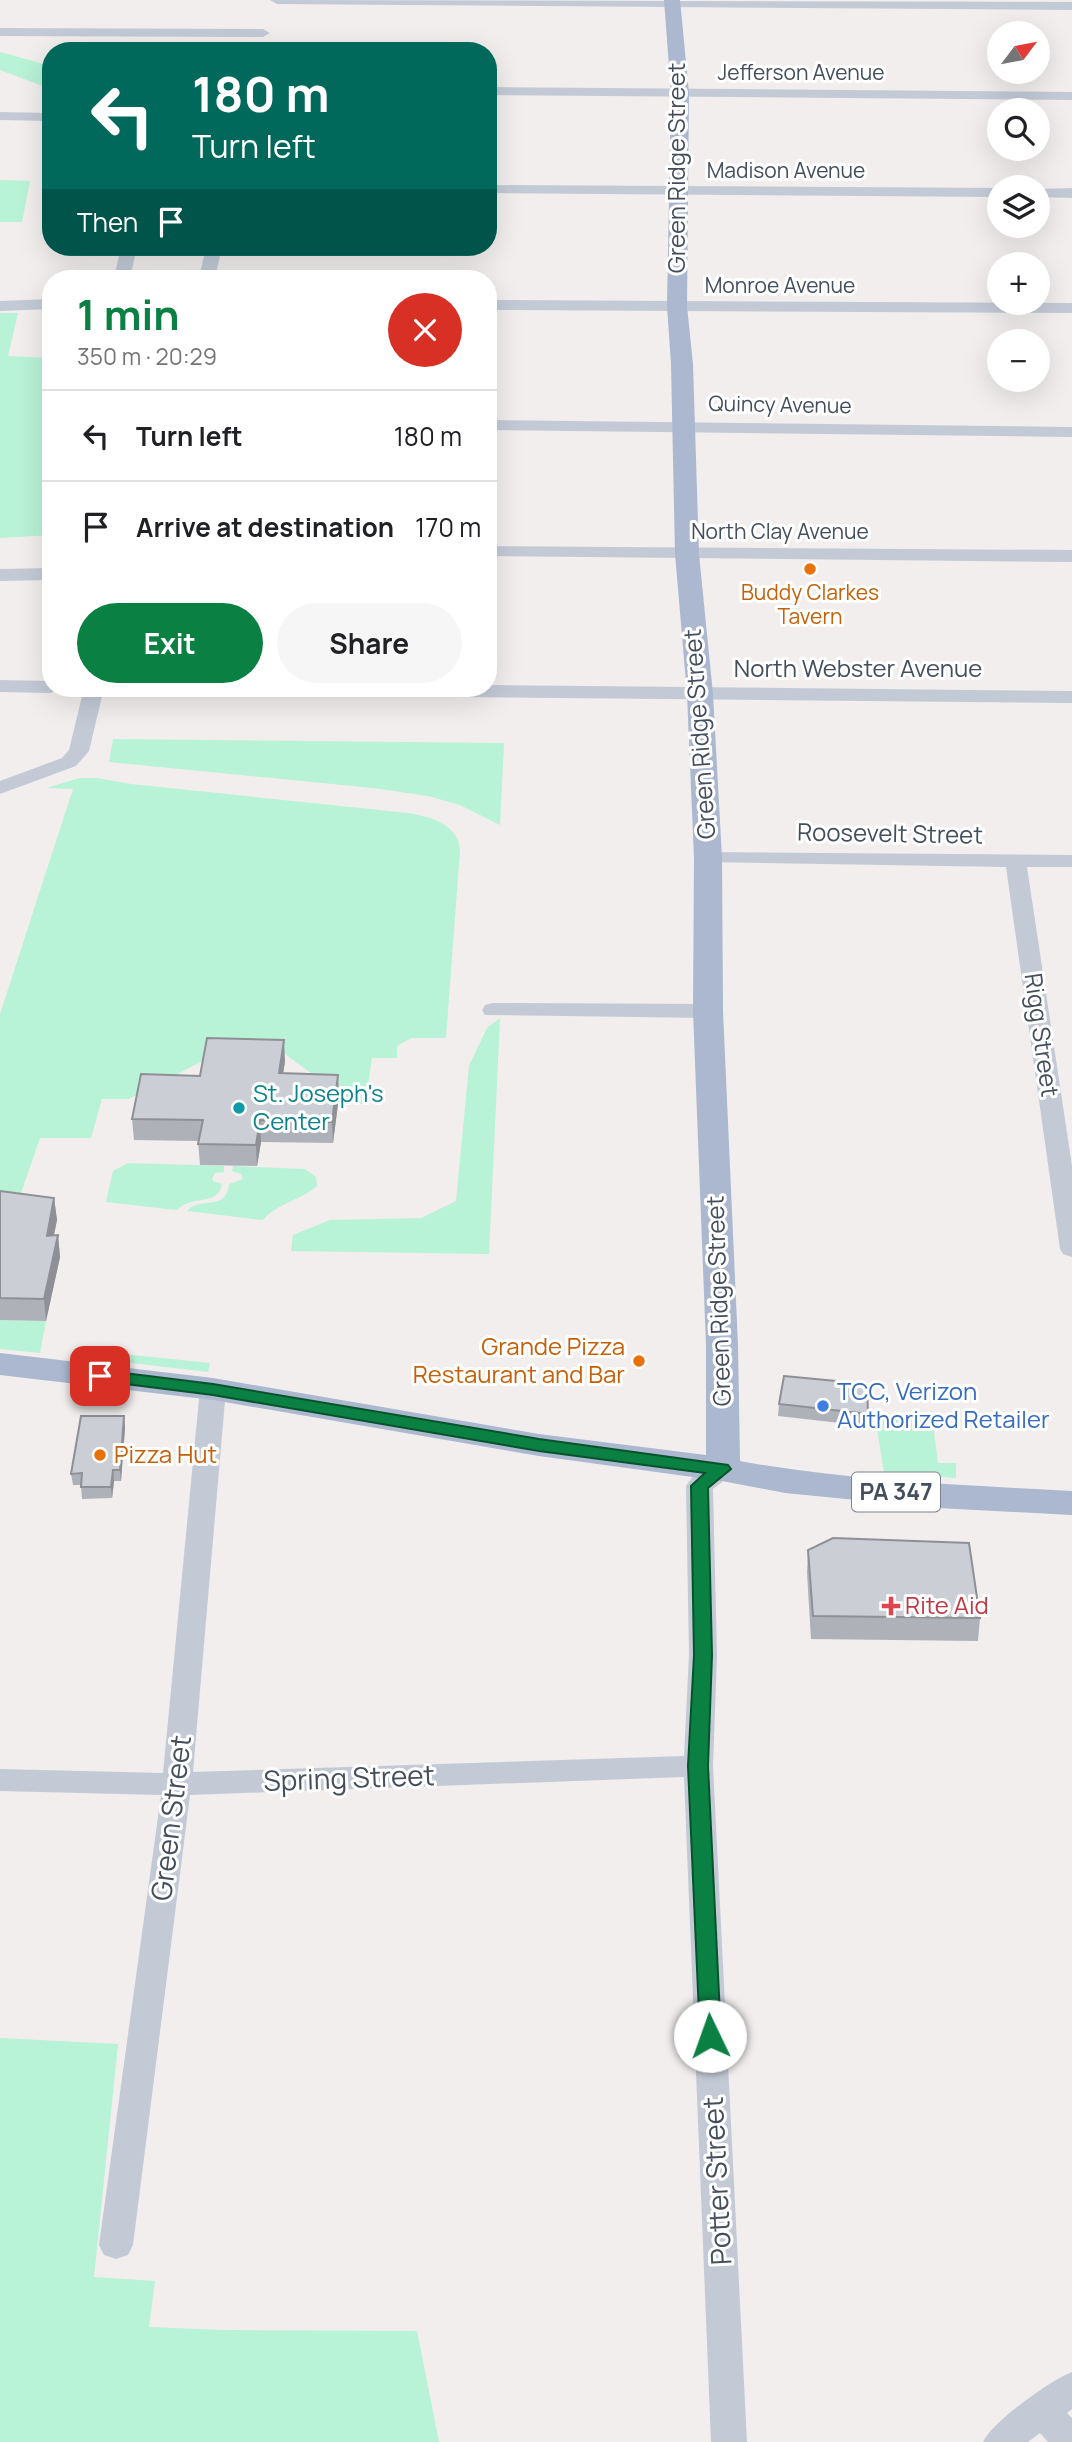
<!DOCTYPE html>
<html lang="en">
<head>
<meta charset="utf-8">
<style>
  :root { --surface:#fff; --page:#f6f6f6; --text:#202124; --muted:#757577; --line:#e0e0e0; --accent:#0b8043 }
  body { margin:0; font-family:Manrope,sans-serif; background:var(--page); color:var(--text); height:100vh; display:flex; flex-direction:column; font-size:26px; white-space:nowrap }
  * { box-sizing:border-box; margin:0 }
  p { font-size:23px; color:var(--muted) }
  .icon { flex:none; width:38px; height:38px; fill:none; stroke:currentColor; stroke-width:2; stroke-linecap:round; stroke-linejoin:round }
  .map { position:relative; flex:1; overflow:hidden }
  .drawer { position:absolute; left:42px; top:270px; width:455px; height:427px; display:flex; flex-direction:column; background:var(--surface); border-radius:28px; box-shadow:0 7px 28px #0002 }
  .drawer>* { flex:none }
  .banner { position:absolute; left:42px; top:42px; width:455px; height:214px; border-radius:28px; box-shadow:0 7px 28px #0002; background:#00695c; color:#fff; overflow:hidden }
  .needle { width:46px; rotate:58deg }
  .buttons { position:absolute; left:987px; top:21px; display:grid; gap:14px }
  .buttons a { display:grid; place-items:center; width:63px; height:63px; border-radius:50%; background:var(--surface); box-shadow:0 7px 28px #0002; font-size:35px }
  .pin { position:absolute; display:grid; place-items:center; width:60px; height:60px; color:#fff; margin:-30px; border-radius:14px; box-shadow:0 4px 10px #0006 }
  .me { position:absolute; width:77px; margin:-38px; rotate:357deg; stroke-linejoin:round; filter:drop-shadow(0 0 5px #0008) }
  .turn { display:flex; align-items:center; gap:24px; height:147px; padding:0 35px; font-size:32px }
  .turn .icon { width:91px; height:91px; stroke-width:2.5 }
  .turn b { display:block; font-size:49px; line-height:60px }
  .then { display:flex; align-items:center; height:66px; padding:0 35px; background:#0003; gap:14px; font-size:26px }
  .round { display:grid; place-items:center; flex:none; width:74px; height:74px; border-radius:37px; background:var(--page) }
  .headline { display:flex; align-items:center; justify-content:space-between; height:119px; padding:0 35px }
  h1 { font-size:42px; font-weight:700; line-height:52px; color:var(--accent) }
  .cta { display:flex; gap:14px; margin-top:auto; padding:14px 35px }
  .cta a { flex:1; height:80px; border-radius:42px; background:var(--accent); color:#fff; font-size:28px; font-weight:700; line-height:80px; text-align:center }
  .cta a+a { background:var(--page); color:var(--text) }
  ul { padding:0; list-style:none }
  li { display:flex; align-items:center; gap:21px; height:91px; padding:0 35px; border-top:2px solid var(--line) }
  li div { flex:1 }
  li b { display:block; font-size:26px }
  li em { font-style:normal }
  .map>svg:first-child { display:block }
  .green { fill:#b8f2d7 }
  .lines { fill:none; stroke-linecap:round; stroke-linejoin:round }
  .minor { fill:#c3cad6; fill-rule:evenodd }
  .major { fill:#abb8cf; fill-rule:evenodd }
  .wall { fill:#afb1b8 }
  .shaded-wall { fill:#8f9096 }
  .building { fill:#ccced6; stroke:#8f9096; stroke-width:2 }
  .route { fill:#0b8043; stroke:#07532c; stroke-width:2 }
  .food-dot { fill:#e8710a; stroke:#fff; stroke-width:2.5 }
  .culture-dot { fill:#0f9aa8; stroke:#fff; stroke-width:2.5 }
  .shop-dot { fill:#3f7fe0; stroke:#fff; stroke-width:2.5 }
  .health-dot { fill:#e0444e; stroke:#fff; stroke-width:2.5 }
  .labels { text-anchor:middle; stroke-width:6; stroke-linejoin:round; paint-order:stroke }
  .far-street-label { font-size:21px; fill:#444e5d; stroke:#fff }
  .far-food-label { font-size:21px; fill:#c56008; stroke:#fff }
  .shield { fill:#fff; stroke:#7c838e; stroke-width:2 }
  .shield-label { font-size:23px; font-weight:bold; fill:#444e5d }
  .street-label { font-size:24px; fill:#444e5d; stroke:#fff }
  .culture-label { font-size:24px; fill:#0d838f; stroke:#fff; text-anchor:start }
  .food-label { font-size:24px; fill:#c56008; stroke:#fff; text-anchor:end }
  .shop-label { font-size:24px; fill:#366cbe; stroke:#fff; text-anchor:start }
  .health-label { font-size:24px; fill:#be3a42; stroke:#fff; text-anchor:start }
  .near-street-label { font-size:28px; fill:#444e5d; stroke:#fff }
</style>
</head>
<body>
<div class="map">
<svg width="1072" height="2442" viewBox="0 0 1072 2442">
  <rect width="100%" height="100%" fill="#f1eeed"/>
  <g class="green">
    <polygon points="0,52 51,66 51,89 0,70"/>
    <polygon points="0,180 30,181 22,222 0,222"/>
    <polygon points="0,313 18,313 8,356 51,358 51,535 0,538"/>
    <polygon points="113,739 504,743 500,825 460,805 428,796 373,788 109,762"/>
    <path d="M 79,778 L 97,778 L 131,784 L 408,813 C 431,817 458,824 460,850 L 446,1038 L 411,1038 L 397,1046 L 397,1058 L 372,1058 L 365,1104 L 353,1104 L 285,1054 L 218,1053 L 129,1099 L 102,1099 L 91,1138 L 40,1138 L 21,1193 L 0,1192 L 0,1014 L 73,789 L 47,788 Z"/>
    <polygon points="500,1018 489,1254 291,1251 293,1235 330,1220 421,1218 456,1201 469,1066 487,1028"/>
    <path d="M 128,1163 L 224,1166 L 224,1172 L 215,1173 L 212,1178 L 213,1181 L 222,1184 C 218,1207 192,1194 177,1210 L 106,1202 L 113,1171 Z"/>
    <path d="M 233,1166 L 305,1169 L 316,1177 L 317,1186 C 300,1201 277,1203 263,1220 L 187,1211 C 199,1196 227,1212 229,1184 L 243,1179 L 241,1174 L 232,1171 Z"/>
    <polygon points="0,1320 46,1321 40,1353 0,1349"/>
    <polygon points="75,1349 210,1363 208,1372 73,1356"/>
    <polygon points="875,1416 932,1417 938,1463 956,1463 956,1478 884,1473"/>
    <polygon points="0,2038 118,2044 94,2277 155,2281 149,2327 223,2330 417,2331 439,2442 0,2442"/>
  </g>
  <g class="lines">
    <g class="minor">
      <polygon points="270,0 1072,2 1072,10 277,4"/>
      <polygon points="0,28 263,29 270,33 263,37 0,36"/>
      <polygon points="488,87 1072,92 1072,100 488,95"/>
      <polygon points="0,112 51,113 51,121 0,120"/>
      <polygon points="488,185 999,188 999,197 488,193"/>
      <polygon points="1072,188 1072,198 1038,197 1038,189"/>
      <polygon points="121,247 137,247 130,278 114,278"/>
      <polygon points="206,247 222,247 215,278 199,278"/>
      <polygon points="51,299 51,309 0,311 0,301"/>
      <polygon points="488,300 1072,303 1072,313 488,310"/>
      <polygon points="488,420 1072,427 1072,437 488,430"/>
      <polygon points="488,546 1072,550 1072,562 488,556"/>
      <polygon points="51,568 51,580 0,581 0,569"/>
      <polygon points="0,680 51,681 51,688 60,688 51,693 0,692"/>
      <polygon points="488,685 1072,691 1072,703 141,694 131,688 488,688"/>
      <polygon points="84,688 104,688 89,751 76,766 0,794 0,781 62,758 69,750"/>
      <polygon points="708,852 1072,855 1072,867 1027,867 1072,1166 1072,1257 1063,1254 1060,1249 1006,867 701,862 697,858 701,854"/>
      <polygon points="493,1003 708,1004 716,1006 719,1011 716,1016 708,1018 485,1015 482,1010 485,1005"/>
      <path d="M 213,1380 L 222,1383 L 226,1389 L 193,1772 L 684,1756 L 689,1655 L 686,1486 C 695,1471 714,1458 731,1463 L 735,1469 L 731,1475 L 713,1489 L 717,1655 L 713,1766 L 747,2442 L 711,2442 L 684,1777 L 190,1795 L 133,2245 L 128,2255 L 116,2259 L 104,2255 L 99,2245 L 161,1795 L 0,1791 L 0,1769 L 163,1773 L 200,1389 L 204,1383 Z"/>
      <path d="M 1072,2372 L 1072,2409 L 1067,2413 L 1072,2418 L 1072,2442 L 1048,2442 L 1040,2433 L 1028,2442 L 983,2442 C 992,2422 1051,2380 1072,2372 Z"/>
    </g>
    <path class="major" d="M 664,0 L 680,0 L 689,93 L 687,306 L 693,364 L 699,554 L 713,694 L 722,858 L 723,1011 L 738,1345 L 740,1461 C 849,1481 961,1485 1072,1491 L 1072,1515 L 938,1508 L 785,1493 L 722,1481 L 539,1456 L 213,1400 L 0,1375 L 0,1353 L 213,1378 L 539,1434 L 706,1455 L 706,1345 L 693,1011 L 694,858 L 687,694 L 675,554 L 671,364 L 667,306 L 671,93 Z"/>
  </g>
  <g class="wall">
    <polygon points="285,1061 283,1074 339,1096 333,1143 261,1142 257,1166 200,1165 198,1141 134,1140 132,1119 200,1076"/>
    <polygon points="0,1191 54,1198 57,1220 54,1235 58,1235 60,1257 46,1321 0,1320"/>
    <polygon points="779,1404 868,1414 867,1426 778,1416"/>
    <polygon points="124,1416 125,1428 121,1481 114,1481 112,1498 82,1499 81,1485 73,1485 71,1474"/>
    <polygon points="808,1550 980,1618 978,1641 811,1639 807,1573"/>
  </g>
  <g class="shaded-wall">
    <polygon points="284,1040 285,1061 280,1095 279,1073"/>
    <polygon points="338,1075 339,1096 333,1143 332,1122"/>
    <polygon points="260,1120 261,1142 257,1166 256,1145"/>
    <polygon points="54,1198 57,1220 49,1258 47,1236"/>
    <polygon points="58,1235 60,1257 46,1321 44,1299"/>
    <polygon points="124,1416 125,1428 121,1481 120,1470"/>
    <polygon points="113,1470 114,1481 112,1498 111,1487"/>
  </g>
  <g class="building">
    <polygon points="207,1038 284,1040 279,1073 338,1075 332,1122 260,1120 256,1145 198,1144 203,1120 132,1119 141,1074 200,1076"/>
    <polygon points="0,1191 54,1198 47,1236 58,1235 44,1299 0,1298"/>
    <polygon points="784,1376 867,1384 868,1414 779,1404"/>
    <polygon points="81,1416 124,1416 120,1470 113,1470 111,1487 81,1487 82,1473 71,1474"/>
    <polygon points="833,1538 969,1543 980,1618 813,1616 808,1550"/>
  </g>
  <polygon class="route" points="100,1370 213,1384 539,1439 728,1465 731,1469 708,1488 712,1655 708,1766 721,2036 718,2042 710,2045 703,2042 700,2036 688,1766 694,1655 691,1486 705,1473 539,1451 213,1395 94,1380 91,1376"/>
  <g class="food-dot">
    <circle cx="810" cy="569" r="7"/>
    <circle cx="639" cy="1361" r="7"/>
    <circle cx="100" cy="1455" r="7"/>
  </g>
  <circle class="culture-dot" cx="239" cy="1108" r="7"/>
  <circle class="shop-dot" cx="823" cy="1406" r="7"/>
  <path class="health-dot" d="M887.5 1595.5h7v7h7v7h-7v7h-7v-7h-7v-7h7z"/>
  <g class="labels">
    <g class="far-street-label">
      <text x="801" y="80">Jefferson Avenue</text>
      <text x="786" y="178">Madison Avenue</text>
      <text x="780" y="293">Monroe Avenue</text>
      <text transform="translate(780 405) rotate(1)" y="7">Quincy Avenue</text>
      <text x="780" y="539">North Clay Avenue</text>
    </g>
    <g class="far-food-label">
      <text x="810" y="600">Buddy Clarkes<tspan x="810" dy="24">Tavern</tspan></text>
    </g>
    <rect class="shield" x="852" y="1472.5" width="88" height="39" rx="5"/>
    <g class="shield-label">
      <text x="896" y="1500">PA 347</text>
    </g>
    <g class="street-label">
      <text transform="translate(677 168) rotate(-90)" y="8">Green Ridge Street</text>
      <text x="858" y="677">North Webster Avenue</text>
      <text transform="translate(700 734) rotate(-94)" y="8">Green Ridge Street</text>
      <text transform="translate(890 834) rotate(1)" y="8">Roosevelt Street</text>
      <text transform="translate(1041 1035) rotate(82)" y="8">Rigg Street</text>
      <text transform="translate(719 1301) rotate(-92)" y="8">Green Ridge Street</text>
    </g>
    <g class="culture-label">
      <text x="253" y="1102">St. Joseph's<tspan x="253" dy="28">Center</tspan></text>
    </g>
    <g class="food-label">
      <text x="625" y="1355">Grande Pizza<tspan x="625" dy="28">Restaurant and Bar</tspan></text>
      <text x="114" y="1463" text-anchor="start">Pizza Hut</text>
    </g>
    <g class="shop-label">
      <text x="837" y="1400">TCC, Verizon<tspan x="837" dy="28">Authorized Retailer</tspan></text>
    </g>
    <g class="health-label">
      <text x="905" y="1614">Rite Aid</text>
    </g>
    <g class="near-street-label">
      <text transform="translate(349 1778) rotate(-2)" y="10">Spring Street</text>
      <text transform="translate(171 1818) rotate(-83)" y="10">Green Street</text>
      <text transform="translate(717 2181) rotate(-93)" y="10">Potter Street</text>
    </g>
  </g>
</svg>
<div class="buttons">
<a><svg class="needle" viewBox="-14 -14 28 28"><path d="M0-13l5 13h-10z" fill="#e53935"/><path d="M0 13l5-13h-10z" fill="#757577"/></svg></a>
<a><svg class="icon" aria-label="search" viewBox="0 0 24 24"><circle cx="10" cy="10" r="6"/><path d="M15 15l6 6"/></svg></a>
<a><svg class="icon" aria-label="layers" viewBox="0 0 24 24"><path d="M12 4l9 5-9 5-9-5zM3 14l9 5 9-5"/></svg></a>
<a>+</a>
<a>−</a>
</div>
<div class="pin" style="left:100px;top:1376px;background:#d93025"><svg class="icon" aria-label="arrive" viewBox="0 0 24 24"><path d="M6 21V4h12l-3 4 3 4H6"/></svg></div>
<svg class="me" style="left:710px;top:2036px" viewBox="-20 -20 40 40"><circle r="19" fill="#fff"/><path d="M0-13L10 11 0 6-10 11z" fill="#0b8043"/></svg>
<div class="banner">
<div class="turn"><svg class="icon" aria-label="left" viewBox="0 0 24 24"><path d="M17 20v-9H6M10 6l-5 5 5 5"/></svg><div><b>180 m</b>Turn left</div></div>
<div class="then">Then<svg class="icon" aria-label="arrive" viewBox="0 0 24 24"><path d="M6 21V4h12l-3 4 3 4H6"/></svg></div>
</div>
<section class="drawer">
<div class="headline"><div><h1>1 min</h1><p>350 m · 20:29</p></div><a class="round" style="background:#d93025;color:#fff"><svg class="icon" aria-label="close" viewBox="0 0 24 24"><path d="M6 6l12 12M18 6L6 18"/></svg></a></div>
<ul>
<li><svg class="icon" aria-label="left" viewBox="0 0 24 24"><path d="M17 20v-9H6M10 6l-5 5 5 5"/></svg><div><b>Turn left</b></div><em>180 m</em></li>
<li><svg class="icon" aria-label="arrive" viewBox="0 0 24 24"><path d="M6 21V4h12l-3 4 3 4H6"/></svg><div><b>Arrive at destination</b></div><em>170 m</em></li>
</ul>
<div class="cta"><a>Exit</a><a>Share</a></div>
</section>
</div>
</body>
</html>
